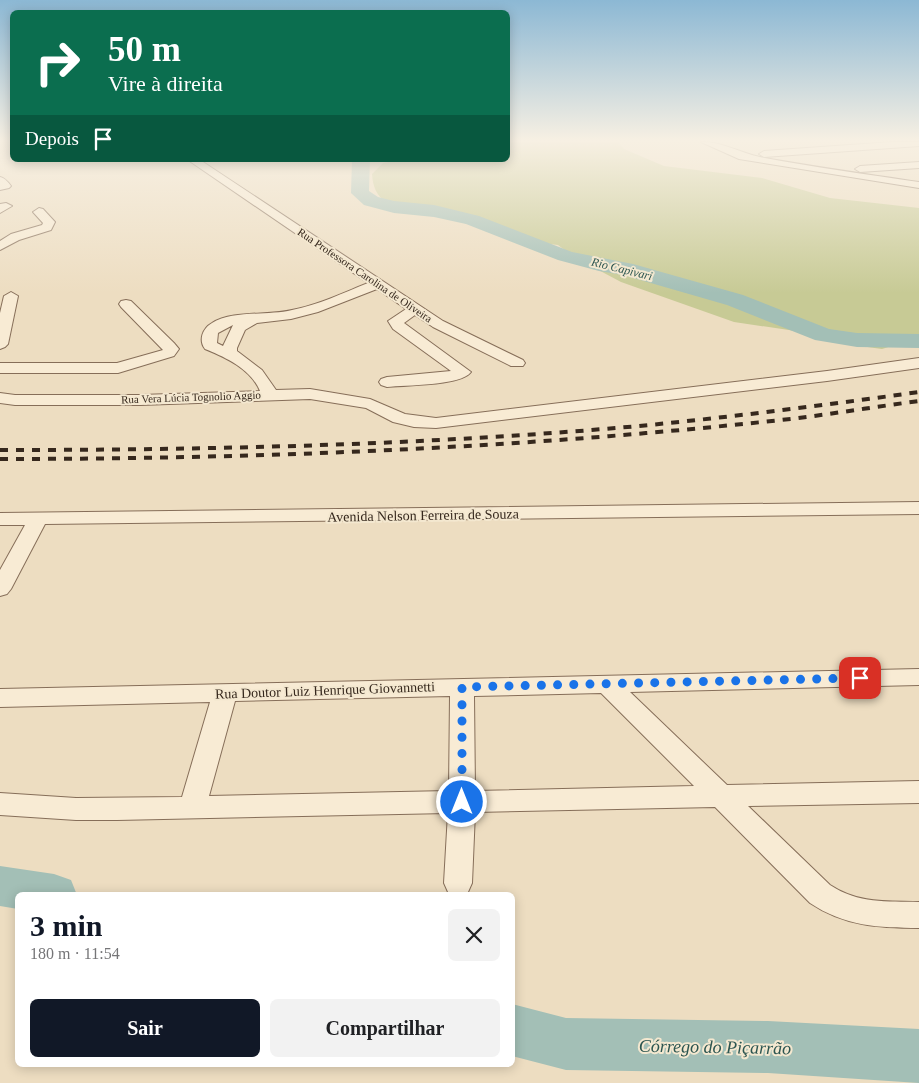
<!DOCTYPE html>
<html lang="pt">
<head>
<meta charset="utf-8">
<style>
  :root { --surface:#fff; --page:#f2f2f2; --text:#202124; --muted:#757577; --accent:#111827 }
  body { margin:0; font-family:"Times New Roman",serif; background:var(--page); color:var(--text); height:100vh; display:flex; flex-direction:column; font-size:19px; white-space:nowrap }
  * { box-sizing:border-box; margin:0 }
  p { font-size:16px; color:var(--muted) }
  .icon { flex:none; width:28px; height:28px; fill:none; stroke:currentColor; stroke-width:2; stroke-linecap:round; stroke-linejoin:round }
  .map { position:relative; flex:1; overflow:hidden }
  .sheet { position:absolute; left:15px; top:892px; width:500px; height:175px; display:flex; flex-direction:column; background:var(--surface); border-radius:8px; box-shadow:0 2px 12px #0003 }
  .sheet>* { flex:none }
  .top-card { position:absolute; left:10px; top:10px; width:500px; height:152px; border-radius:8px; box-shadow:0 2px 12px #0003; background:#0b6e4f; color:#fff; overflow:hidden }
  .pin { position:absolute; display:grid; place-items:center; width:42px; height:42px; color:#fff; margin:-21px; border-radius:10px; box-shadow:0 2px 8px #0006 }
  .me { position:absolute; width:55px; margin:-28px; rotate:0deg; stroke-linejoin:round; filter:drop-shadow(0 0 4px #0008) }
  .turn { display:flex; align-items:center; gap:18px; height:105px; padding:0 15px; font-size:22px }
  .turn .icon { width:65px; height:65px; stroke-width:2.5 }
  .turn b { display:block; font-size:35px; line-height:42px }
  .then { display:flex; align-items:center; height:48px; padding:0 15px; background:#0003; gap:10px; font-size:19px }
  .round { display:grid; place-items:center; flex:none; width:52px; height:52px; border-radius:8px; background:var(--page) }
  .overview { display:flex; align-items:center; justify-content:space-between; height:85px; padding:0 15px }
  h1 { font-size:30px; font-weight:600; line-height:38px; color:var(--accent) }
  .cta { display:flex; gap:10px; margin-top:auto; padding:10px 15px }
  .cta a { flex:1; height:58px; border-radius:8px; background:var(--accent); color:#fff; font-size:20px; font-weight:600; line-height:58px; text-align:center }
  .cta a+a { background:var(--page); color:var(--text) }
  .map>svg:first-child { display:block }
  .green { fill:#c7ca95 }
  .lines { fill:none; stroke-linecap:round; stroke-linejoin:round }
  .river { fill:#a3bfb6; fill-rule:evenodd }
  .street-casing { stroke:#866e59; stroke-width:2 }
  .street { fill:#f8ebd4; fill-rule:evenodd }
  .rail { stroke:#36281d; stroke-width:4; stroke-dasharray:8 8; stroke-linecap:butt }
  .route { stroke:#1a73e8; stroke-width:9; stroke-dasharray:0 16.2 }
  .labels { text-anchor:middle; stroke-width:4; stroke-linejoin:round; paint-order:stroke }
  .far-street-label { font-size:11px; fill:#36281d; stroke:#f4e8d0 }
  .far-water-label { font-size:12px; font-style:italic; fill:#2c5550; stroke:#f4e8d0 }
  .street-label { font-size:14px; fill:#36281d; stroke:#f4e8d0 }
  .near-water-label { font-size:18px; font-style:italic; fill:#2c5550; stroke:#f4e8d0 }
</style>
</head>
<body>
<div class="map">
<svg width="919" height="1083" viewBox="0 0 919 1083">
  <rect width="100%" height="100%" fill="#edddc1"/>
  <path class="green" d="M 508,142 L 618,142 L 624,149 L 664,166 L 762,178 L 830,198 L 919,208 L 919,340 L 914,339 L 882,349 L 831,342 L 809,333 L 734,322 L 621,282 L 574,257 L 558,245 L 534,242 L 498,233 L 438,215 L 387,203 C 376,195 373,187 372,174 L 383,163 L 399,160 L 508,160 Z"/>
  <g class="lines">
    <g class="river">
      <polygon points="352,160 370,160 369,191 378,197 394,201 434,205 479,216 572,252 633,264 743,295 829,329 857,333 919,334 919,348 857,347 815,340 727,305 623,275 599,271 558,260 466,224 434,217 394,213 364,205 351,193"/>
      <polygon points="0,866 54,874 71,880 77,895 18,895 18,909 0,906"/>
      <polygon points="512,1004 566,1018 768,1021 919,1029 919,1083 768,1073 566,1070 512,1056"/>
    </g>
    <defs>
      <g id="street">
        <path d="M 701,142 C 721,141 740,153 760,157 C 812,167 866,174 919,182 L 919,188 L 739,159 Z"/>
        <polygon points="892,142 919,142 919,146 764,157 759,154 764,151"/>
        <path d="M 188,160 L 200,160 L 443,321 L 523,360 L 525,363 L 523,366 L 511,366 L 433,327 L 415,315 L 404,323 L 471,372 C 461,386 405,385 387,387 L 381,385 L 379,382 L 381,379 L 387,377 L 451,371 L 393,329 L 388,321 L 406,309 L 377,289 L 318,312 L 291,319 L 257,323 L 245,330 L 237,348 L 237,351 L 262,370 L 276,390 L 310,389 L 370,399 L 405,414 L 436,418 L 827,371 L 919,358 L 919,368 L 827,381 L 436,428 L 414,427 L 393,422 L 366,408 L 310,399 L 140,405 L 15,405 L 0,403 L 0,393 L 15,395 L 140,395 L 260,391 C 251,369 225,357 205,349 C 198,340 203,328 212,323 C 232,310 268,316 292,310 C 318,305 343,293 368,283 ZM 233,325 L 223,346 L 217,343 L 218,333 Z"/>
        <polygon points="919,162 919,168 860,172 855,169 860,166"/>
        <path d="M 0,177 C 5,178 8,182 11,186 L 9,188 L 0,190 Z"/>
        <polygon points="6,203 12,206 0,213 0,204"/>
        <polygon points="39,208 43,209 55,222 51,230 19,240 0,250 0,241 11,234 42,225 43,223 33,212"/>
        <polygon points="11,292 18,296 8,344 5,347 0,349 0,313 4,296"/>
        <polygon points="126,300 131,301 174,343 179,349 174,356 118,373 0,373 0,363 117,363 163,350 121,307 119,304 121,301"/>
        <polygon points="919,502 919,514 45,524 11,589 7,594 0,596 0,570 25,525 0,525 0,513"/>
        <path d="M 919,669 L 919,685 L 630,692 L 727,785 L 919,781 L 919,803 L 748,806 L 830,885 C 859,904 886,901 919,902 L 919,928 C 879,928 844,926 810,903 L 715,807 L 475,812 L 472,883 L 468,892 L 459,895 L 448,892 L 444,883 L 448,813 L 117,820 L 76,820 L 0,815 L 0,793 L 76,798 L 182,797 L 210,702 L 0,707 L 0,689 ZM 601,693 L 694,786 L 475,791 L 474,696 ZM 450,696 L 449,791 L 209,796 L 235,701 Z"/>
      </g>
    </defs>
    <use href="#street" class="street-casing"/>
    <use href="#street" class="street"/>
    <g class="rail">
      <path d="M 0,450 C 213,450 426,445 639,426 C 732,417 826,405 919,392"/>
      <path d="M 0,459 C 261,459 522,448 781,420 C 827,415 873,407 919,401"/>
    </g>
  </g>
  <linearGradient id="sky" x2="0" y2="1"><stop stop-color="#8cb8d4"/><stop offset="0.48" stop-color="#f7f0e3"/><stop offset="1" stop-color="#f7f0e3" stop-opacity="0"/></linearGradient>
  <rect width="919" height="293" fill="url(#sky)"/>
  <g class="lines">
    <polyline class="route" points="462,802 462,687 860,678"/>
  </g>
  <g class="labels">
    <g class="far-street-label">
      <text transform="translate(365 275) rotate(34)" y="4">Rua Professora Carolina de Oliveira</text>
      <text transform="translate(191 397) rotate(-2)" y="4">Rua Vera Lúcia Tognolio Aggio</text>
    </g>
    <g class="far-water-label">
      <text transform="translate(622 269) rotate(14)" y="4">Rio Capivari</text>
    </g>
    <g class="street-label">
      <text transform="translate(423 515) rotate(-1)" y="5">Avenida Nelson Ferreira de Souza</text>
      <text transform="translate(325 690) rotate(-2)" y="5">Rua Doutor Luiz Henrique Giovannetti</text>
    </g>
    <g class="near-water-label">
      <text transform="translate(715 1047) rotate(1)" y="6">Córrego do Piçarrão</text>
    </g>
  </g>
</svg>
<div class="pin" style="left:860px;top:678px;background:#d93025"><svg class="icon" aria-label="arrive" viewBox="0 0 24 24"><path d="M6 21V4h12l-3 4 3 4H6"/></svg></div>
<svg class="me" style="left:462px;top:802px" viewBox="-20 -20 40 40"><circle r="17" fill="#1a73e8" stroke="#fff" stroke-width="3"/><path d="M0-11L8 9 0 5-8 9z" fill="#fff"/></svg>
<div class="top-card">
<div class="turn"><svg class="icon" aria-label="right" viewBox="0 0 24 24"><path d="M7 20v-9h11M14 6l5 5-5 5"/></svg><div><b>50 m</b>Vire à direita</div></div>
<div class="then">Depois<svg class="icon" aria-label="arrive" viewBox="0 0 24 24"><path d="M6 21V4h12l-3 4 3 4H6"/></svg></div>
</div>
<section class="sheet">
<div class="overview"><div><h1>3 min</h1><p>180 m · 11:54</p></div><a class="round"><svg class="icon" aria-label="close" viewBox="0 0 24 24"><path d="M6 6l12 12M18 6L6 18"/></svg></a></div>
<div class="cta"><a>Sair</a><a>Compartilhar</a></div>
</section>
</div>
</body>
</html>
